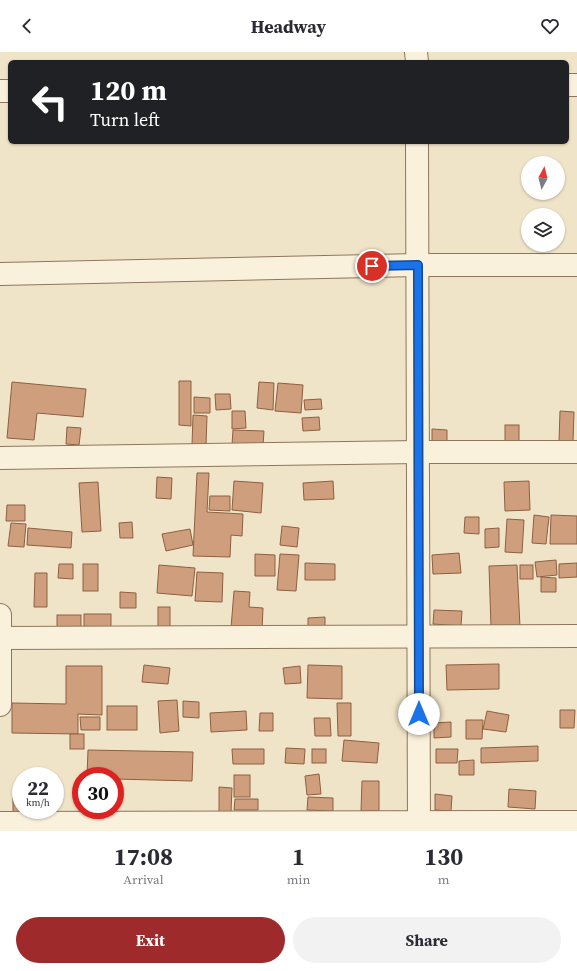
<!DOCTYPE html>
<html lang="en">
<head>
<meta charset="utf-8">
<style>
  :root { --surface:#fff; --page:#f2f2f3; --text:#2b2b33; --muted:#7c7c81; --accent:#9e2a2b }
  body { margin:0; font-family:"Source Serif 4",serif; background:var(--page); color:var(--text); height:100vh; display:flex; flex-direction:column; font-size:15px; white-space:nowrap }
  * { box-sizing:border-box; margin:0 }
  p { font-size:13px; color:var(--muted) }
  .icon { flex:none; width:22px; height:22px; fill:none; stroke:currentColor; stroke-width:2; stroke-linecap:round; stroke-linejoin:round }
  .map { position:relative; height:779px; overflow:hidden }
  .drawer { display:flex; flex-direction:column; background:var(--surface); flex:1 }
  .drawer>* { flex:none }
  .guide { position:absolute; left:8px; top:8px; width:561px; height:84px; border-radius:6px; box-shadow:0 1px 3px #0004; background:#202124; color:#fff; overflow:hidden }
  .needle { width:26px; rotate:7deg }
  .buttons { position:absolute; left:521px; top:104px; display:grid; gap:8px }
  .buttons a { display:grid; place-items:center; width:44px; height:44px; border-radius:50%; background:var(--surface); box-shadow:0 1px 3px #0004; font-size:20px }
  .speed { position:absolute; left:12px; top:715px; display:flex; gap:8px; font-size:20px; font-weight:700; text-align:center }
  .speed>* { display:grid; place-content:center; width:52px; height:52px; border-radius:50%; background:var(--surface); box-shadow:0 1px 3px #0004; line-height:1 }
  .speed small { font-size:10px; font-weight:400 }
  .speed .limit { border:6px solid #d22; background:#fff; color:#111 }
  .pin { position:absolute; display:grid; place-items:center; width:34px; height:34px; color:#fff; margin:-17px; border:2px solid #fff; border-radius:50%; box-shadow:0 1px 4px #0007 }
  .me { position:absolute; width:44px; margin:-22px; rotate:0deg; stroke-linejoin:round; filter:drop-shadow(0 0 3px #0008) }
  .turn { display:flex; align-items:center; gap:14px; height:84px; padding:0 16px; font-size:18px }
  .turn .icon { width:52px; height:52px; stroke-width:2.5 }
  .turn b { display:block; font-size:28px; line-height:34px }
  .eta { display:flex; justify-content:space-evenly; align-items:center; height:68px; text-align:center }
  .eta b { font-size:24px; font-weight:700; line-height:28px }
  .button { display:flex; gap:8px; margin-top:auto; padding:8px 16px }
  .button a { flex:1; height:46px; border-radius:24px; background:var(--accent); color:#fff; font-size:16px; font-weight:700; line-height:46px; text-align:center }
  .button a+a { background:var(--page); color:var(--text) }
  header { display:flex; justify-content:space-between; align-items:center; height:52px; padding:0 16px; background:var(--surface); font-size:18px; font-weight:700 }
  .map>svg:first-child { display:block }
  .building { fill:#cf9f7d; stroke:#8d5f41 }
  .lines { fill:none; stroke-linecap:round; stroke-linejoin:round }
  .minor-casing { stroke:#8d765c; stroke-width:24 }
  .minor { stroke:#faf1dc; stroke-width:22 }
  .route-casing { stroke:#114b97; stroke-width:10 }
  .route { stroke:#1a73e8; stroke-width:7 }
</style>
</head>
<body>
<header><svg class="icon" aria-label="back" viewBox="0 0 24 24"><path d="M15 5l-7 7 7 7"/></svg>Headway<svg class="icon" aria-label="heart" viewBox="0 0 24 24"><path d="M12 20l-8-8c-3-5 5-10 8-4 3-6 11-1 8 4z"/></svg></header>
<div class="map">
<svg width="577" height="779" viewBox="0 0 577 779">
  <rect width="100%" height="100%" fill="#f0e4c8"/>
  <g class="building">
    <polygon points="179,329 191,329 191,374 179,373"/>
    <polygon points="12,330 86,337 83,365 37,361 34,388 7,386"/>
    <polygon points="259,330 274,331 273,358 257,356"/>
    <polygon points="278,331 303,333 301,361 275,359"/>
    <polygon points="215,342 230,342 231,357 216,358"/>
    <polygon points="194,345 210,346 210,361 194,361"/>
    <polygon points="321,347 322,357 305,358 304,348"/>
    <polygon points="232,359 245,359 246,376 232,377"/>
    <polygon points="560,359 574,360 573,390 559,390"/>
    <polygon points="193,363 207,364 206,394 192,393"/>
    <polygon points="319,365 320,378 303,379 302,366"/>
    <rect x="505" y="373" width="14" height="20"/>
    <polygon points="67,375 81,376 79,393 66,392"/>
    <polygon points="432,377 447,378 447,394 432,393"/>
    <polygon points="233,378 264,379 263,394 232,393"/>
    <polygon points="197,421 209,421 207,460 243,462 242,484 231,483 230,505 193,504"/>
    <polygon points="157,425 172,426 171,447 156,446"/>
    <polygon points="234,429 263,431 261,461 232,458"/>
    <polygon points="333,429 334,447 304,448 303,431"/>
    <polygon points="529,429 530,458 505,459 504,430"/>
    <polygon points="98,430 101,479 82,480 79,431"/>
    <polygon points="210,444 230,444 230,459 209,458"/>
    <polygon points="7,453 25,453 25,469 6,469"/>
    <polygon points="534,463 549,465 546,492 532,491"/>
    <polygon points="551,463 577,464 577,492 550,492"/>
    <polygon points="465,465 479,465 479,482 464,481"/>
    <polygon points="507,467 524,468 522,501 505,500"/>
    <polygon points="132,470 133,486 120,486 119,471"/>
    <polygon points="11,471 26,472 24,495 8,494"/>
    <polygon points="282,474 299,476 297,495 280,493"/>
    <polygon points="28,476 72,480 71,496 27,493"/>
    <polygon points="499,476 499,495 485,496 485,477"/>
    <polygon points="190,477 193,493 166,499 162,482"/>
    <polygon points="459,501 461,521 433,522 432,503"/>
    <polygon points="255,502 275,503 275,524 255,524"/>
    <polygon points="280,502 299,503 296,539 277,538"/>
    <polygon points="556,508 557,523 537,525 535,510"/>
    <polygon points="305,511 335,512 335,528 305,528"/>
    <polygon points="577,511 577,525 559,526 559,512"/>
    <polygon points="59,512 73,512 73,527 58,526"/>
    <rect x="83" y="512" width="15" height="27"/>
    <polygon points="159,513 195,516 192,544 157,541"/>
    <polygon points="517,513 520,575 491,575 489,514"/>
    <rect x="520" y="513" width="13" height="14"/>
    <polygon points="197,520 223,521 222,550 195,549"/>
    <polygon points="35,521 47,521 47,555 34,555"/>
    <polygon points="541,525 556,526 556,540 541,540"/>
    <polygon points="234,539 250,540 249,555 263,556 262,578 231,576"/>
    <polygon points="120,540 136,541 136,556 120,556"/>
    <rect x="158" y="555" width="12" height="22"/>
    <polygon points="434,558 462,559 461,574 433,572"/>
    <rect x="84" y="562" width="27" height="13"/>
    <rect x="57" y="563" width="24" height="13"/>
    <polygon points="325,565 325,580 308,580 308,566"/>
    <polygon points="499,612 499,637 447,638 446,613"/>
    <polygon points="144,613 170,616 168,632 142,630"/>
    <polygon points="308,613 342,614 342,647 307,646"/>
    <polygon points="66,614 102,614 102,663 78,662 78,682 12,681 12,651 66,652"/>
    <polygon points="300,614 301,631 285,632 283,616"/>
    <polygon points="177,648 179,679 160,681 158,649"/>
    <polygon points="183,649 199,650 199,666 183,665"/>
    <polygon points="337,651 351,651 351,684 338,684"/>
    <rect x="107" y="654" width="30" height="24"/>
    <polygon points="560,658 575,658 574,676 560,676"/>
    <polygon points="246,659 247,678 211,680 210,661"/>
    <polygon points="487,659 509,663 506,680 483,677"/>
    <polygon points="260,661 273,661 273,679 259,679"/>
    <polygon points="80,665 100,665 100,678 81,678"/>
    <polygon points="314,666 330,666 331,684 315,684"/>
    <polygon points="466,668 483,668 482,687 466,687"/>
    <polygon points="451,670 451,685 434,686 434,671"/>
    <rect x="70" y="682" width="14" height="15"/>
    <polygon points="344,688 379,691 377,711 342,709"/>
    <polygon points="538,694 538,709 481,711 481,696"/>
    <polygon points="286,696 305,697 304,712 285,711"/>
    <polygon points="232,697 264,697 264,712 233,712"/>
    <rect x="312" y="697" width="14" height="14"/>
    <polygon points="436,697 458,697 457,711 436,711"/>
    <polygon points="88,698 193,700 192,729 115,727 115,724 87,724"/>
    <polygon points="474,708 474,723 459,723 459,709"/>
    <polygon points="319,722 321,742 307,743 305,724"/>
    <rect x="234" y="723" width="16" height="22"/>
    <polygon points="362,729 379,729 379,759 361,759"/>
    <polygon points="219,735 232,736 231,760 219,760"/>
    <polygon points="509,737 536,739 535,757 508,755"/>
    <polygon points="435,742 452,744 451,759 435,758"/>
    <polygon points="13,745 21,745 21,758 30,758 30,767 13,767"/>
    <polygon points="308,745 333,746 333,759 307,758"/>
    <polygon points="235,747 258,747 258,758 234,758"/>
  </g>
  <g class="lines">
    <defs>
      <g id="minor">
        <polyline points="416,0 417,10"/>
        <polyline points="567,33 577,33"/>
        <polyline points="0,39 10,39"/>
        <polyline points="417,90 419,779"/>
        <polyline points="0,222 418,213 577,213"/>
        <polyline points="0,406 419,400 577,400"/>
        <polyline points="0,563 0,653"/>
        <polyline points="0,586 577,584"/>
        <polyline points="0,771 577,770"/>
      </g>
    </defs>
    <use href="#minor" class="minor-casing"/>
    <use href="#minor" class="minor"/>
  </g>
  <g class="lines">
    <defs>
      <polyline id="route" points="372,214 418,213 419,662"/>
    </defs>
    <use href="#route" class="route-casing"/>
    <use href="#route" class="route"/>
  </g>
</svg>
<div class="buttons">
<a><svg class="needle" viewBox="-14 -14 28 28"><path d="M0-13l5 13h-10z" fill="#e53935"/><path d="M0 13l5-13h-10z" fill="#7c7c81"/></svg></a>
<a><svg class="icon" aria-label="layers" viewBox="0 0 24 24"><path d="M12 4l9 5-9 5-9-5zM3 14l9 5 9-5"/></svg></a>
</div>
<div class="speed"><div>22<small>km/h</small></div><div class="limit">30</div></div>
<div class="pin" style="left:372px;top:214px;background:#d93025"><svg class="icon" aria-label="arrive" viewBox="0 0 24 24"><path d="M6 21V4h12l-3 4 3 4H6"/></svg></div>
<svg class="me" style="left:419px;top:662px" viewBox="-20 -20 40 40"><circle r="19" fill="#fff"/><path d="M0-13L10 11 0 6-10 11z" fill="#1a73e8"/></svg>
<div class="guide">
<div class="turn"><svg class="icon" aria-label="left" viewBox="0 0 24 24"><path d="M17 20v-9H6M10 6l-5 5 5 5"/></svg><div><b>120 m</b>Turn left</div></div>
</div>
</div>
<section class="drawer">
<div class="eta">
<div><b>17:08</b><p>Arrival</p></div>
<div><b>1</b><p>min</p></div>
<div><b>130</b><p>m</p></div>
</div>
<div class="button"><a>Exit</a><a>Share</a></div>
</section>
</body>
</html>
